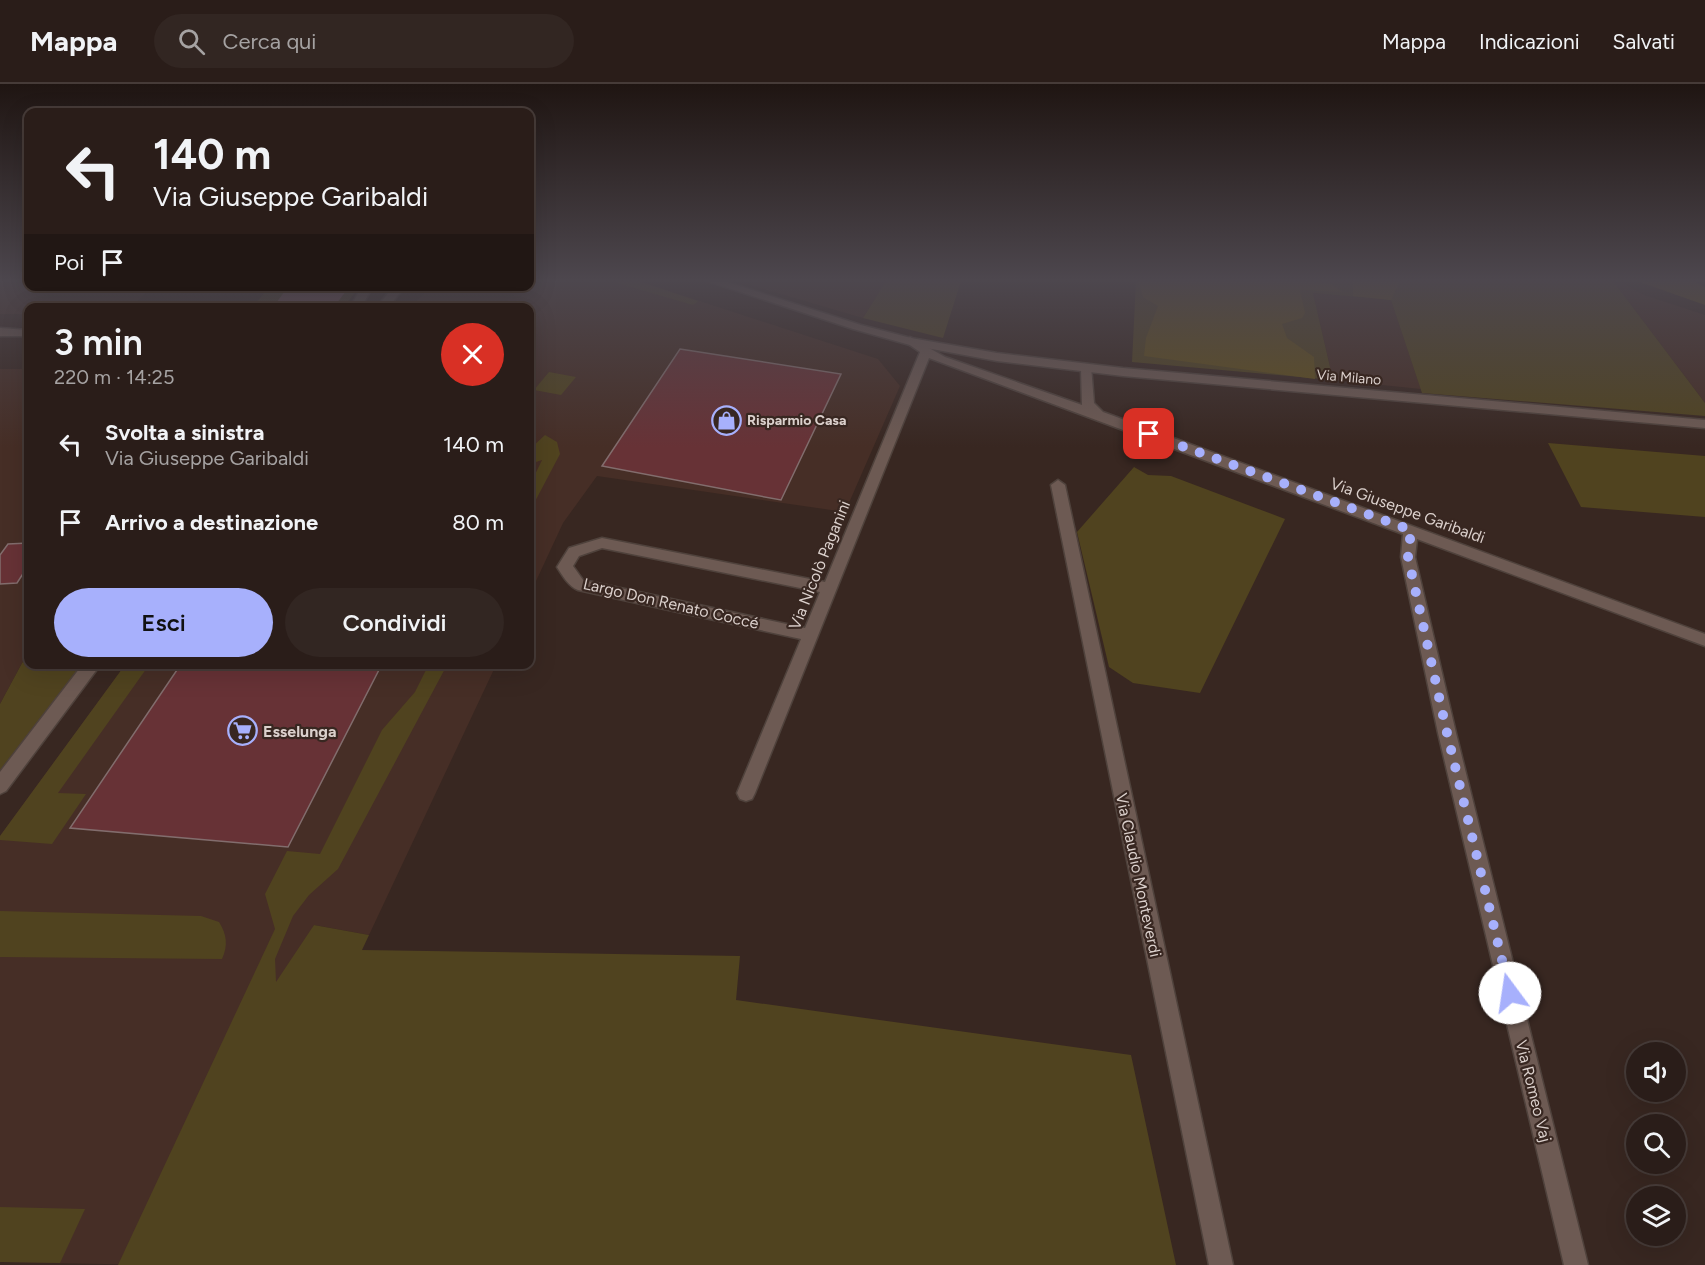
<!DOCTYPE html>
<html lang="it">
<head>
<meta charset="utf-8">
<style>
  :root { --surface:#2a1d19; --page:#322622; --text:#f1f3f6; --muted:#a5a2a2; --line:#463b38; --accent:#a7b0fc }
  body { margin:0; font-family:Figtree,sans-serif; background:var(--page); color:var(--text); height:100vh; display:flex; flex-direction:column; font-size:22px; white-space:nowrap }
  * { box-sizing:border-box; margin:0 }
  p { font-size:20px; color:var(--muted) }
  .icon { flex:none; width:33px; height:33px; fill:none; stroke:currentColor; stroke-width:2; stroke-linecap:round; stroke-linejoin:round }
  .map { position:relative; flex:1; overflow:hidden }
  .details { position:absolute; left:24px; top:219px; width:510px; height:366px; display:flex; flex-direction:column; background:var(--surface); border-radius:12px; box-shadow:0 6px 24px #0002,0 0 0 2px var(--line) }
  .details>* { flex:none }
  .hud { position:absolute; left:24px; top:24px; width:510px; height:183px; border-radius:12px; box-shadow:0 6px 24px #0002,0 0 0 2px var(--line); background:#2a1d19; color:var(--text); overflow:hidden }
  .tools { position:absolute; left:1626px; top:958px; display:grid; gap:12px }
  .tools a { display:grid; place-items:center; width:60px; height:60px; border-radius:50%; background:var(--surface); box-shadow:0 6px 24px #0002,0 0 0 2px var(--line); font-size:30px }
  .pin { position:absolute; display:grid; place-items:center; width:51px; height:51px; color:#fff; margin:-26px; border-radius:12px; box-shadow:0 3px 9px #0006 }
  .me { position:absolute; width:66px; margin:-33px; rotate:346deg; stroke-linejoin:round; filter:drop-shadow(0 0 4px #0008) }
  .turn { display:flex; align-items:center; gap:21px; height:126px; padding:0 30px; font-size:27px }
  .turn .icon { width:78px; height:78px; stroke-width:2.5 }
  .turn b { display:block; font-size:42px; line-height:51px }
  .then { display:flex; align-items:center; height:57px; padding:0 30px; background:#0003; gap:12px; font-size:22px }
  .round { display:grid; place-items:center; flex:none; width:63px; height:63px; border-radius:32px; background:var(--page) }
  .headline { display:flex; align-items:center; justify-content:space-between; height:102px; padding:0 30px }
  h1 { font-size:36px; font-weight:600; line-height:45px }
  .primary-button { display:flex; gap:12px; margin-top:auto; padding:12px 30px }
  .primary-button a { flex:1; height:69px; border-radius:36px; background:var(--accent); color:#111; font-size:24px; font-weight:600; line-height:69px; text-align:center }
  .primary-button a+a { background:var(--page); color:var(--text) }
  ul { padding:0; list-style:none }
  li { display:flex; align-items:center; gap:18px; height:78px; padding:0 30px }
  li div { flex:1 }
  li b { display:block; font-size:22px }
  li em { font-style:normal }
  header { display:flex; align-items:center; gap:36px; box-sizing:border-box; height:84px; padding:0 30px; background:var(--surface); border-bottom:2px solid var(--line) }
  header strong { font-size:28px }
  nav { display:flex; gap:33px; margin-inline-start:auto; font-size:21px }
  .search { width:420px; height:54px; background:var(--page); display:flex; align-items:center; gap:15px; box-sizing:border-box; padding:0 21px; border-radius:33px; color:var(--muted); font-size:22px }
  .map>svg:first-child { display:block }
  .built { fill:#462e26 }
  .green { fill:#50431f }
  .forest { fill:#614f19 }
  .water { fill:#976279 }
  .building { fill:#673236; stroke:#826d6d; stroke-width:1.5 }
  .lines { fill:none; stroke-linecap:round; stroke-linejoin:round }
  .minor-casing { stroke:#4f423c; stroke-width:3 }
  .secondary-casing { stroke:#4f423c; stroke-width:3 }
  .minor { fill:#6d5a53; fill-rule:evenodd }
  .secondary { fill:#6d5a53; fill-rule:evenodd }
  .route { stroke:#a7b0fc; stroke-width:10; stroke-dasharray:0 18 }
  .labels { text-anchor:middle; stroke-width:4.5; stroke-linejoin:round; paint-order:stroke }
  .far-street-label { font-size:14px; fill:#dbd0cc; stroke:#382721 }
  .far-poi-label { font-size:14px; font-weight:bold; fill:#dbd0cc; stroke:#382721; text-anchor:start }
  .street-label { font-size:16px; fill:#dbd0cc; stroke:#382721 }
  .poi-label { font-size:16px; font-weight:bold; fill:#dbd0cc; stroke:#382721; text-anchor:start }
</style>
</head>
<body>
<header>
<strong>Mappa</strong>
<div class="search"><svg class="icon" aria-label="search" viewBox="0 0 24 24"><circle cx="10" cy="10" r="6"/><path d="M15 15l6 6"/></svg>Cerca qui</div>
<nav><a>Mappa</a><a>Indicazioni</a><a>Salvati</a></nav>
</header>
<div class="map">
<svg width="1705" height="1181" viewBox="0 0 1705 1181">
  <rect width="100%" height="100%" fill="#382721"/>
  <g class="built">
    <polygon points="0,197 28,197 28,202 151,203 131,223 28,224 28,230 0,230"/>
    <polygon points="530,197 638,197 878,275 900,302 845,428 597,392 563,439 530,510 530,224 410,224 430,203 530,202"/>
    <polygon points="754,197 886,197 863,234 750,201"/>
    <polygon points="1613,197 1619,197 1644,211 1705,231 1705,319"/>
    <polygon points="1313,209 1391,216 1421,305 1333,296"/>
    <polygon points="0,285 28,285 28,568 0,620"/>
    <polygon points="125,581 496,581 369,851 314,841 154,1181 0,1178 0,752"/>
  </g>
  <g class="green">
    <polygon points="610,197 638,197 698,217 693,221"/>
    <polygon points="886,197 961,197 943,254 863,234"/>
    <polygon points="1136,197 1613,197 1705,319 1705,332 1422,309 1391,216 1313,209 1333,296 1132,278"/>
    <polygon points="269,203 359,203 344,223 252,224"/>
    <polygon points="549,288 576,293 561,311 534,306"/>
    <polygon points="545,351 557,358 560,370 530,427 530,401 542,376 530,380 530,365"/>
    <polygon points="1548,359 1705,372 1705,433 1581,423"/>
    <polygon points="1134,383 1148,391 1171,392 1285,435 1200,609 1133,599 1109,583 1077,448"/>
    <polygon points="28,568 28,580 81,581 0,686 0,620"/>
    <polygon points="429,580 447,581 338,785 309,811 293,832 275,875 276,898 314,841 369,851 362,866 740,872 736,916 1131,971 1176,1181 118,1181 275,845 265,810 287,767 320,770 382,646 415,608"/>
    <polygon points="125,581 149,581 58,709 86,710 52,760 0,756 0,752"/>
    <path d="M 0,827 L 201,832 L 219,838 C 227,851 228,861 222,875 L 0,873 Z"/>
    <polygon points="0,1123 85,1125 60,1179 0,1178"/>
  </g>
  <g class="forest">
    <polygon points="1138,197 1303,197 1332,200 1342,208 1300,206 1305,229 1302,234 1282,240 1287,254 1314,273 1315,295 1144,272 1146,254 1158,222 1143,213"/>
    <polygon points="1353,197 1400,197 1391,216 1353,212"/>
    <polygon points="1637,197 1694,197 1705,203 1705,221"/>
  </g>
  <polygon class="water" points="288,203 288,202 349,203 334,223 273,223"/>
  <g class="building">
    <polygon points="680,265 841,290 781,416 602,382"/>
    <polygon points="28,459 28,482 17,499 0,500 0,471 8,460"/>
    <polygon points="181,580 382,580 288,763 70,744"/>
  </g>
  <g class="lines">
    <defs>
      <g id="minor">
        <polygon points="362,202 373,202 361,224 350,224"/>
        <polygon points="394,202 405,202 388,224 376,224"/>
        <polygon points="0,244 28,246 28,252 0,252"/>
        <path d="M 910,253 L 945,273 L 1082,321 L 1081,285 L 1083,282 L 1091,282 L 1094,319 L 1103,328 L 1705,550 L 1705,562 L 1417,455 L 1415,473 L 1456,649 L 1588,1181 L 1564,1181 L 1438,649 L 1401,473 L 1403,450 L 929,274 L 755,709 L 752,715 L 746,717 L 740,715 L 737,709 L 801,555 L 578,506 C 569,503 562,491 557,483 L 569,464 L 602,454 L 825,498 L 920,268 L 904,257 ZM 602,464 L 820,508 L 805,544 L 583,496 L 573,482 L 579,472 Z"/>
        <polygon points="1058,396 1065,401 1233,1181 1209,1181 1051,401"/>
        <polygon points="83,580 101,580 6,707 0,710 0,688"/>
      </g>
      <polygon id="secondary" points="707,197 724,197 861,241 911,254 997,269 1123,284 1705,336 1705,344 1123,292 997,277 910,261 853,245"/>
    </defs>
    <use href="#minor" class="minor-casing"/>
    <use href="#secondary" class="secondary-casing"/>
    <use href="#minor" class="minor"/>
    <use href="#secondary" class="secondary"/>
  </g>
  <linearGradient id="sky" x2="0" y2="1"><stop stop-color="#1f1512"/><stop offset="0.54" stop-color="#4d474e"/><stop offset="1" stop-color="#4d474e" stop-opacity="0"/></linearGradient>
  <rect width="1705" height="363" fill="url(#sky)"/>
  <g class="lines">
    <polyline class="route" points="1149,350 1411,446 1408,473 1447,649 1510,909"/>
  </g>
  <defs>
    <symbol id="shop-ring" viewBox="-11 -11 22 22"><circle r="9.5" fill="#382721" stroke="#a7b0fc" stroke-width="1.5"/><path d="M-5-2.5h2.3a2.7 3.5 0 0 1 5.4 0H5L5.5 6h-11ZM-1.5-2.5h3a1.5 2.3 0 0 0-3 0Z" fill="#a7b0fc"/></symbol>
    <symbol id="supermarket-ring" viewBox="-11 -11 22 22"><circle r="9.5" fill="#382721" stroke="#a7b0fc" stroke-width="1.5"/><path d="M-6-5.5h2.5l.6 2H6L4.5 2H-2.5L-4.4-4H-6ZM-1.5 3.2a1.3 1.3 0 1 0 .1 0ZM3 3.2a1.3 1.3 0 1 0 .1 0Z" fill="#a7b0fc"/></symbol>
  </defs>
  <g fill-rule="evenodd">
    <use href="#shop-ring" x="710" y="320" width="33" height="33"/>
    <use href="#supermarket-ring" x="226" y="630" width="33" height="33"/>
  </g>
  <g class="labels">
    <g class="far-street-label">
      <text transform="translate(1349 293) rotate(5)" y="5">Via Milano</text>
    </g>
    <g class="far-poi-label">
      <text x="747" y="341">Risparmio Casa</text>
    </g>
    <g class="street-label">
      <text transform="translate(1408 426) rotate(20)" y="6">Via Giuseppe Garibaldi</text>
      <text transform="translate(819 481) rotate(-68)" y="6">Via Nicolò Paganini</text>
      <text transform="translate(671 519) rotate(13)" y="6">Largo Don Renato Coccé</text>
      <text transform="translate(1139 791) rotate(78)" y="6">Via Claudio Monteverdi</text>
      <text transform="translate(1534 1007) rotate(76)" y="6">Via Romeo Vaj</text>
    </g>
    <g class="poi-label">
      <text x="263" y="653">Esselunga</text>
    </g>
  </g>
</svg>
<div class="tools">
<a><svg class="icon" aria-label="sound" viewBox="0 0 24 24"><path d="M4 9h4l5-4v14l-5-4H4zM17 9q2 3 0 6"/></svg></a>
<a><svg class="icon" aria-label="search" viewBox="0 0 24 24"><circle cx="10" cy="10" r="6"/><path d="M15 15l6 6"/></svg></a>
<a><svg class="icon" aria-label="layers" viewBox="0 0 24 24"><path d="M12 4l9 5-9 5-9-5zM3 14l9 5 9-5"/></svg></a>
</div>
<div class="pin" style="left:1149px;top:350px;background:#d93025"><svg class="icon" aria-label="arrive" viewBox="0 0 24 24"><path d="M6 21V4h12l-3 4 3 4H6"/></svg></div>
<svg class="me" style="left:1510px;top:909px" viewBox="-20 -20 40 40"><circle r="19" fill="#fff"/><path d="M0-13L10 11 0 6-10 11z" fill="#a7b0fc"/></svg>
<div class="hud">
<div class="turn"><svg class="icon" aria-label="left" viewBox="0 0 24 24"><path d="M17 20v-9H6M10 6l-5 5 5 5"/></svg><div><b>140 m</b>Via Giuseppe Garibaldi</div></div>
<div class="then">Poi<svg class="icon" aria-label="arrive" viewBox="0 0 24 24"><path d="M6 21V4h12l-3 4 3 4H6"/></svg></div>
</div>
<section class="details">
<div class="headline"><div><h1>3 min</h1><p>220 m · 14:25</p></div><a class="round" style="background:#d93025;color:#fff"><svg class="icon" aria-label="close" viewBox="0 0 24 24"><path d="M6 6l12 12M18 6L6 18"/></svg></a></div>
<ul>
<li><svg class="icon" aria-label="left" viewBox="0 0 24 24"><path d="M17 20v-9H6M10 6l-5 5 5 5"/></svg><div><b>Svolta a sinistra</b><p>Via Giuseppe Garibaldi</p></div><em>140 m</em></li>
<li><svg class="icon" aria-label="arrive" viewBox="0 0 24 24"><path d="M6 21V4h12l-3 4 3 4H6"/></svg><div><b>Arrivo a destinazione</b></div><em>80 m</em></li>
</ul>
<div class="primary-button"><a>Esci</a><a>Condividi</a></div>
</section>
</div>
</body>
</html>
